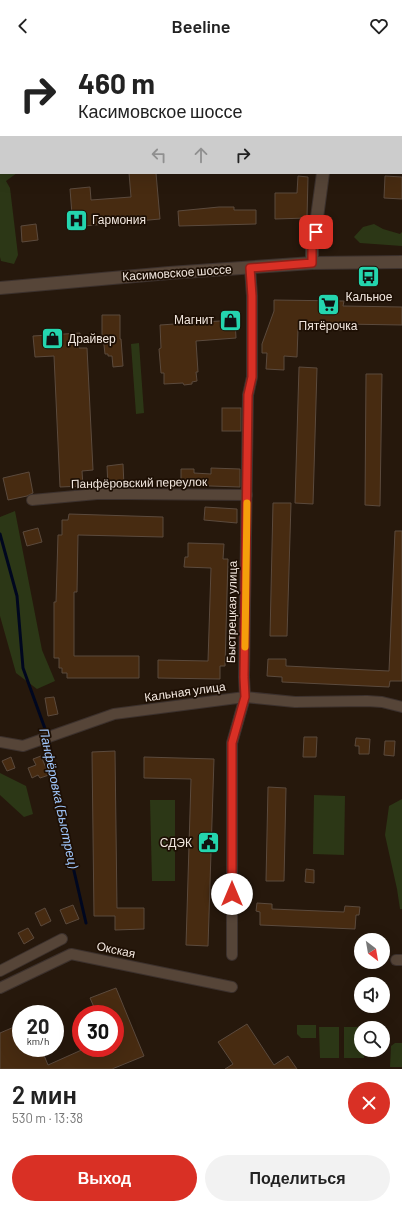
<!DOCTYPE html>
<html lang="ru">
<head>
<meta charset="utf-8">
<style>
  :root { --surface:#fff; --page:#f2f2f2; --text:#222; --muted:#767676; --accent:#d93025 }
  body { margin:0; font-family:Barlow,sans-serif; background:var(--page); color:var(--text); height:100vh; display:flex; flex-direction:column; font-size:15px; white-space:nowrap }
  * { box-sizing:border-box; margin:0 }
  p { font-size:13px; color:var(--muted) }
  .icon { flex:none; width:22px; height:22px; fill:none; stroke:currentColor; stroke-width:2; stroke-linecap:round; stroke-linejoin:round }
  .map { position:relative; height:1017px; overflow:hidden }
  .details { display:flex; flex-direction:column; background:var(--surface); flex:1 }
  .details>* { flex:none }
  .hud { position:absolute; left:0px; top:0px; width:402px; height:122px; box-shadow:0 4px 16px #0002; background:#fff; color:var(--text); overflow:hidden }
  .needle { width:26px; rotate:149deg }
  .buttons { position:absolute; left:354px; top:881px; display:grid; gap:8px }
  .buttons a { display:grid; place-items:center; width:36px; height:36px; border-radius:50%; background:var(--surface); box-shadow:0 4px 16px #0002; font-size:20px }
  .speed { position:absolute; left:12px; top:953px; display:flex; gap:8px; font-size:20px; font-weight:700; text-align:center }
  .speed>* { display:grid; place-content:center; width:52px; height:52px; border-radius:50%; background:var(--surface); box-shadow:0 4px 16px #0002; line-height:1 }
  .speed small { font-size:10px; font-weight:400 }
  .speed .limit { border:6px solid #d22; background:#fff; color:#111 }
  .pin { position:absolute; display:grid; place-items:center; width:34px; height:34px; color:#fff; margin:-17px; border-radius:8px; box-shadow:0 2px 6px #0006 }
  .me { position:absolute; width:44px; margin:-22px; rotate:0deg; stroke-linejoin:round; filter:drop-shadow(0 0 3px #0008) }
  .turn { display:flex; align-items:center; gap:14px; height:84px; padding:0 12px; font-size:18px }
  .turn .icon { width:52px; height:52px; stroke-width:2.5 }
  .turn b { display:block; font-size:28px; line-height:34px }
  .lanes { display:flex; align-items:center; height:38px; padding:0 12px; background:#0003; justify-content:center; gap:20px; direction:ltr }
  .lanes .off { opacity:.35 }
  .round { display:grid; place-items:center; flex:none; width:42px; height:42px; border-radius:21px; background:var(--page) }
  .head { display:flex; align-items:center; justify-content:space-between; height:68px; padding:0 12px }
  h1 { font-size:24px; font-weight:600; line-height:30px }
  .cta { display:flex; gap:8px; margin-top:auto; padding:8px 12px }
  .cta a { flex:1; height:46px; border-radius:24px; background:var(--accent); color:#fff; font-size:16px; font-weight:600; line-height:46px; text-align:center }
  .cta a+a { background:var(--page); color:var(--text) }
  header { display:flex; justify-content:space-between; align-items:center; height:52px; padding:0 12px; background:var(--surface); font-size:18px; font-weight:600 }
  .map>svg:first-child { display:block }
  .green { fill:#2c3716 }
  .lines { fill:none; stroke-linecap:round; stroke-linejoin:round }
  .stream { stroke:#00071f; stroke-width:3 }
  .building { fill:#472b11; stroke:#5b4a3d }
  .street-casing { stroke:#3c312d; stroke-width:12 }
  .secondary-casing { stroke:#3c312d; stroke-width:14 }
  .street { stroke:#564538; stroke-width:10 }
  .secondary { stroke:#564538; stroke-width:12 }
  .route-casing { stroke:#8d1f18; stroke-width:10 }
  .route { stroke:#d93025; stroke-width:7 }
  .slow { stroke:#f59e0b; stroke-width:7 }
  .labels { text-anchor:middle; stroke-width:3.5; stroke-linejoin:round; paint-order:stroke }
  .poi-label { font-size:12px; fill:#f2e7df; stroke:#1d0f04; text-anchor:start }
  .street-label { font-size:12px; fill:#f2e7df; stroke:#1d0f04 }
  .water-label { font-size:13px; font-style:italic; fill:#a1c8fe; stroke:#1d0f04 }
</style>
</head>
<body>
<header><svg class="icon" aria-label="back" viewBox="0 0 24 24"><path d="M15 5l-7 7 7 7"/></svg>Beeline<svg class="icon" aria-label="heart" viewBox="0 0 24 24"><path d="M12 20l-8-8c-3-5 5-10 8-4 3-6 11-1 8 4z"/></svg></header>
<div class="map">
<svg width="402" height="1017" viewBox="0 0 402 1017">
  <rect width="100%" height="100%" fill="#26180c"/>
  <g class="green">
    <polygon points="0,59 1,59 1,121 17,121 6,129 10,136 18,203 14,212 1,209 0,205"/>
    <polygon points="374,172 383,177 400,182 402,180 402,194 360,191 354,185 363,175"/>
    <polygon points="139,291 144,361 136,362 131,292"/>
    <polygon points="15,459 42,598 55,629 37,637 16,621 0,564 0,465"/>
    <polygon points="0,721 26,734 33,762 24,765 0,743"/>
    <polygon points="314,743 345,744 344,803 313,802"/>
    <polygon points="402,747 402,857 400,857 397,837 385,783 389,754"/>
    <polygon points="150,748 175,748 175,829 152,829"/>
    <polygon points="297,973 316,973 316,986 301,986 297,982"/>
    <polygon points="319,975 339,975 339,1006 320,1006"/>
    <polygon points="344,975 363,975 363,976 361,976 361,998 364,998 364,1006 344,1006"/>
    <polygon points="395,991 402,991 402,1015 390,1015 391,994"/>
  </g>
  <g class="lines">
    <polyline class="stream" points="0,482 17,544 23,616 48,685 71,806 86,871"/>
  </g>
  <g class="building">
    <polygon points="129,121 156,121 160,167 73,175 70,137 90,135 91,148 131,145"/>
    <polygon points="298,124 308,125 307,166 275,167 275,141 297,141"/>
    <polygon points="385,124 402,125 402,147 384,146"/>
    <polygon points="219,155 234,155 234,158 256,158 256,172 179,174 178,159"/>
    <polygon points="36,172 38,188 22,190 21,174"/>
    <polygon points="274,248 344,249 343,254 402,255 402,273 343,272 343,278 298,277 297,305 284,304 284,318 266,317 267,301 262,301 262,292 274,259"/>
    <polygon points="102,263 120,263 120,287 121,287 123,314 113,315 112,304 108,304 108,302 105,302 103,284 102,284"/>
    <polygon points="235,268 236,286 196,289 198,320 196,320 197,329 192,330 192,332 184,333 183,331 164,332 164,321 161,321 159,297 161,296 160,273"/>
    <polygon points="80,281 79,296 87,296 93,418 82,419 83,434 60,435 54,304 35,305 33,284"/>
    <polygon points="299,315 317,316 313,452 295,451"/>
    <polygon points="366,322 382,322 380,454 365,453"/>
    <rect x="222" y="356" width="19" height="23"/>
    <polygon points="123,412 124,434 108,435 107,414"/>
    <polygon points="211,416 240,417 240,435 181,433 181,417 194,417 194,421 211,422"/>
    <polygon points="29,420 33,441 27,444 8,448 3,426"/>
    <polygon points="273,451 291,451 287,584 270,584"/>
    <polygon points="205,455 237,457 237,471 204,468"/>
    <polygon points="69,462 163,465 163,485 78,483 77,540 74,540 74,604 139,604 139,626 67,626 67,621 62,621 62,616 59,616 59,606 54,606 54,550 56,550 58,483 62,483 62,468 68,468"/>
    <polygon points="38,476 42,490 27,494 23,480"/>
    <polygon points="395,479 402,479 402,629 390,629 389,635 282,630 282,625 267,624 268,607 286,607 286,614 389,619"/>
    <polygon points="188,491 224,492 223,507 228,507 225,614 220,614 220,627 158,626 158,608 208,609 211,516 184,515 185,505 188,505"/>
    <polygon points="54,645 58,662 48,664 45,646"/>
    <polygon points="304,685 317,685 316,705 303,705"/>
    <polygon points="356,686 370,687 369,702 359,702 359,694 355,694"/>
    <polygon points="385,689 395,689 394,704 384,703"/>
    <polygon points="115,699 117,856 144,856 144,877 115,878 115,864 94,864 92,700"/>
    <polygon points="41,704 49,723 40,726 38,723 32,726 28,716 36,713 33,707"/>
    <polygon points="11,705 15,716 7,719 2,709"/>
    <polygon points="144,705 214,707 208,894 186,893 191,727 144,726"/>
    <polygon points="268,735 286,736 284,829 266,829"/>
    <polygon points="306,817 314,818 314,831 305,830"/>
    <polygon points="257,851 272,852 272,857 344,860 345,854 360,855 359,863 356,863 355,877 260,873 260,860 256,859"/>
    <polygon points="73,853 79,867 66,872 60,858"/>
    <polygon points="45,856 51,869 41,874 35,861"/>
    <polygon points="28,876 34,886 24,892 18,881"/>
    <polygon points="116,936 144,1004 112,1017 0,1017 0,981 21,972 21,996 41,996 48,1013 86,996 91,996 93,1002 108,996 115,996 115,962 97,962 90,946"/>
    <polygon points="247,972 274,1013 288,1004 297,1017 225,1017 233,1012 218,990"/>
  </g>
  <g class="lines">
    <defs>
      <g id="street">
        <polyline points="207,1 207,0"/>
        <polyline points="32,448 97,442 125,442 247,443"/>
        <polyline points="0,690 23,694 114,662 245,645 295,650 367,649 382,650 402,655"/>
        <polyline points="232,903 232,691 245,645 244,625 248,343 252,325 252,244 250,216"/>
        <polyline points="396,908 402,908"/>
        <polyline points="0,919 62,887"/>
        <polyline points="0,936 71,902 232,935"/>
      </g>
      <g id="secondary">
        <polyline points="336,1 336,0"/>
        <polyline points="312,211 312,195 315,180 323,121"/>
        <polyline points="0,236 169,221 312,211 402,210"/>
      </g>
    </defs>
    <use href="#street" class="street-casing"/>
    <use href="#secondary" class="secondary-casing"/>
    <use href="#street" class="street"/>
    <use href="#secondary" class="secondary"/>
  </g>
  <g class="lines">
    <defs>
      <polyline id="route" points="232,842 232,691 245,645 244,625 248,343 252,325 252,244 250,216 312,211 312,195 316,180"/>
    </defs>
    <use href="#route" class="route-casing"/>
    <use href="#route" class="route"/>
    <polyline class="slow" points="245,595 247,451"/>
  </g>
  <defs>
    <symbol id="hospital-square" viewBox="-11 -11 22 22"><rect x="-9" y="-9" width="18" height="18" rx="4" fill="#24d5ae" stroke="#1d0f04"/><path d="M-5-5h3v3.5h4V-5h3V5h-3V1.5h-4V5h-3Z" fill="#111"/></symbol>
    <symbol id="bus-square" viewBox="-11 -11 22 22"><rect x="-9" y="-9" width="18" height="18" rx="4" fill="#24d5ae" stroke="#1d0f04"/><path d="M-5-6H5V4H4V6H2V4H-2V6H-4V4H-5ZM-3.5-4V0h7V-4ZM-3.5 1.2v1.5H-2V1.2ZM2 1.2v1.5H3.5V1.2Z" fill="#111"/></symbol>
    <symbol id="supermarket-square" viewBox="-11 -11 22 22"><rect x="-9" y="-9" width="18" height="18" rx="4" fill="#24d5ae" stroke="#1d0f04"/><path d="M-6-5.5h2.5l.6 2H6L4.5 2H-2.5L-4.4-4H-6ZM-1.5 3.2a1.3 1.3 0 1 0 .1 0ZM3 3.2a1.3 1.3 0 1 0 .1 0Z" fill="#111"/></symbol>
    <symbol id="shop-square" viewBox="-11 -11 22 22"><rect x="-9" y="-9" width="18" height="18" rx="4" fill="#24d5ae" stroke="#1d0f04"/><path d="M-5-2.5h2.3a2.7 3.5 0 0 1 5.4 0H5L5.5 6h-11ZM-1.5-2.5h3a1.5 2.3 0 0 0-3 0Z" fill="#111"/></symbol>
    <symbol id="civic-square" viewBox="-11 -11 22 22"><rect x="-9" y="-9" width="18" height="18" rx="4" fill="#24d5ae" stroke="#1d0f04"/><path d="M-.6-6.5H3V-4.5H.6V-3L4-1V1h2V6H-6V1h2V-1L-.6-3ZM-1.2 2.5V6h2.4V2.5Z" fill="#111"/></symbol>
  </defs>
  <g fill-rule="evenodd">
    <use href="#hospital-square" x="64" y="156" width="25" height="25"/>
    <use href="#bus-square" x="356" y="212" width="25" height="25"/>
    <use href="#supermarket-square" x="316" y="240" width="25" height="25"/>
    <use href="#shop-square" x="218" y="256" width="25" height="25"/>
    <use href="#shop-square" x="40" y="274" width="25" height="25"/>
    <use href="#civic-square" x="196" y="778" width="25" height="25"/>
  </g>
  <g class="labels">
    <g class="poi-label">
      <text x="92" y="172">Гармония</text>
      <text x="369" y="249" text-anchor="middle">Кальное</text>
      <text x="214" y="272" text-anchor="end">Магнит</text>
      <text x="328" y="278" text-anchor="middle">Пятёрочка</text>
      <text x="68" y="291">Драйвер</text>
      <text x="192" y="795" text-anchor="end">СДЭК</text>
    </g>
    <g class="street-label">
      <text transform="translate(177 221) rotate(-4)" y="4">Касимовское шоссе</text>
      <text transform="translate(139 431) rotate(-1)" y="4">Панфёровский переулок</text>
      <text transform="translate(232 560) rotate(-89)" y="4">Быстрецкая улица</text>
      <text transform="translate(185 640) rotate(-8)" y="4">Кальная улица</text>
      <text transform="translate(116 898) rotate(12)" y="4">Окская</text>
    </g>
    <g class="water-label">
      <text transform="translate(59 746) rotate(78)" y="5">Панфёровка (Быстрец)</text>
    </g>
  </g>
</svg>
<div class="buttons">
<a><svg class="needle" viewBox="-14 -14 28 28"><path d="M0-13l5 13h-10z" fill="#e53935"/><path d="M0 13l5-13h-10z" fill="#767676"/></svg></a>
<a><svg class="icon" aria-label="sound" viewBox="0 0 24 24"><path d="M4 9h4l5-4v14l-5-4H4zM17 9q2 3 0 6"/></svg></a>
<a><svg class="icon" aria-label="search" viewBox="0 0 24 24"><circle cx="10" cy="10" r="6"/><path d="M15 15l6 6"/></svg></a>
</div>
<div class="speed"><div>20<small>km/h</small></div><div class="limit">30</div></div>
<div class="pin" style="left:316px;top:180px;background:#d93025"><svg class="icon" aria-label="arrive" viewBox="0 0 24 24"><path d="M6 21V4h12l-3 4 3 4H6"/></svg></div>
<svg class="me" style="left:232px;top:842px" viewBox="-20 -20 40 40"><circle r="19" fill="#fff"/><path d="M0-13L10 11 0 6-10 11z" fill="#d93025"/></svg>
<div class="hud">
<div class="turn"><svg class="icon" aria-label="right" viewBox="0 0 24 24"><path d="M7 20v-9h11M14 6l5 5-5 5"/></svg><div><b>460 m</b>Касимовское шоссе</div></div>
<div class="lanes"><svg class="icon off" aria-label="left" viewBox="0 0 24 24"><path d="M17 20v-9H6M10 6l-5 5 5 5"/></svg><svg class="icon off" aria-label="ahead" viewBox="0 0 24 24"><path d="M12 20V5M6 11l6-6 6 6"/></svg><svg class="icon" aria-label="right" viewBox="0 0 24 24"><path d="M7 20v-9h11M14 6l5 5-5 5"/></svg></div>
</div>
</div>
<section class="details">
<div class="head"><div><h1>2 мин</h1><p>530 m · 13:38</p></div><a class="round" style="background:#d93025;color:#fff"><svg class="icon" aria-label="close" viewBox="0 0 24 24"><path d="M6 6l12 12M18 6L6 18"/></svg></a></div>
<div class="cta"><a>Выход</a><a>Поделиться</a></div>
</section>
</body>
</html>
